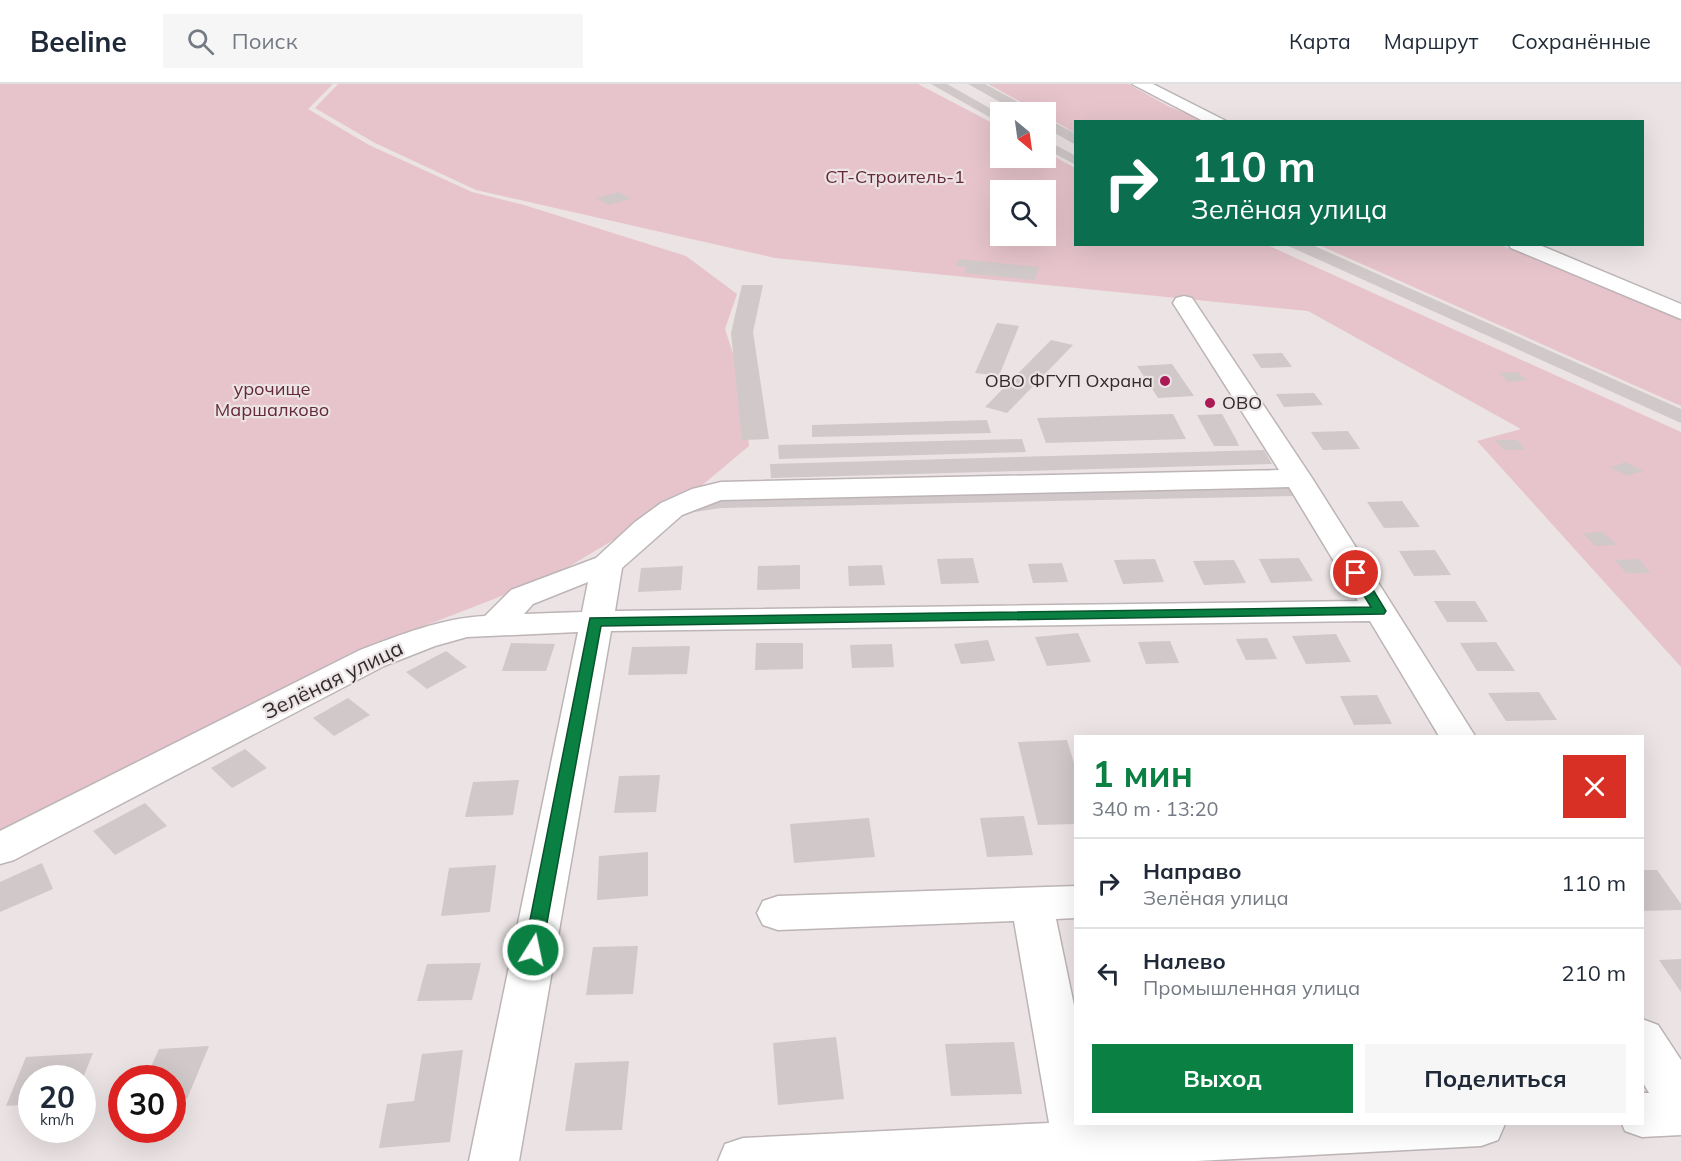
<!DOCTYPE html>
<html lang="ru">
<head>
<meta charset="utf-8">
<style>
  :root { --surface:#fff; --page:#f6f6f7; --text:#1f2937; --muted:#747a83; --line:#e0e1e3; --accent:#0b8043 }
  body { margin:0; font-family:Mulish,sans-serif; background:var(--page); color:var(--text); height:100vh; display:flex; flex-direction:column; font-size:22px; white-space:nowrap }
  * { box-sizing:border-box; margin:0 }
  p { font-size:20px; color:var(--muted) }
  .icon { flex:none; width:33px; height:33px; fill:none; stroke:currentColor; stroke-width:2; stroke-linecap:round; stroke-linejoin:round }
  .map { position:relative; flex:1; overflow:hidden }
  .details { position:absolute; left:1074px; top:651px; width:570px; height:390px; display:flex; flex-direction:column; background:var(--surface); border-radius:0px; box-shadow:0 6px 24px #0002 }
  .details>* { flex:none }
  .hud { position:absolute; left:1074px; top:36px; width:570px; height:126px; border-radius:0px; box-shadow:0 6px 24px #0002; background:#0b6e4f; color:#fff; overflow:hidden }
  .needle { width:39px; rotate:151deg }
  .buttons { position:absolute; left:990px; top:18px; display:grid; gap:12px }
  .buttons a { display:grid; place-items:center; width:66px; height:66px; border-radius:0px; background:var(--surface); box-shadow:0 6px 24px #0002; font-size:30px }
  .speed { position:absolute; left:18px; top:981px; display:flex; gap:12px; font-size:30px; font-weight:700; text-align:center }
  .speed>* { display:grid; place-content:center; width:78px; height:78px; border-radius:50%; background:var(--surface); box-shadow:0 6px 24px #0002; line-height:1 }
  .speed small { font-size:15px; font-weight:400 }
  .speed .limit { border:9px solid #d22; background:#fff; color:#111 }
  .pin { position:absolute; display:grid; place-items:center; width:51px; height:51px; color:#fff; margin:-26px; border:3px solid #fff; border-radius:50%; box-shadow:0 2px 6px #0007 }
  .me { position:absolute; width:66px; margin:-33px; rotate:10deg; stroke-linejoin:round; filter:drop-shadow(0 0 4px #0008) }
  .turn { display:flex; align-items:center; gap:21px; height:126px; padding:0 18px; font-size:27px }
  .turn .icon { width:78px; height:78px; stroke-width:2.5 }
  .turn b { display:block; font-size:42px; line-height:51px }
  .round { display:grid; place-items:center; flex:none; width:63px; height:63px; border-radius:0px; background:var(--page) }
  .head { display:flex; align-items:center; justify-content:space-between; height:102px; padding:0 18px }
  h1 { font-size:36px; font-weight:700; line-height:45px; color:var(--accent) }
  .cta { display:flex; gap:12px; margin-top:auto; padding:12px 18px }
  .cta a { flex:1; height:69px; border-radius:0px; background:var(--accent); color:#fff; font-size:24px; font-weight:700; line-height:69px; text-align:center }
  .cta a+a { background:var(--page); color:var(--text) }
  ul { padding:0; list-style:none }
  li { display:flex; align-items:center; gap:18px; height:90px; padding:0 18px; border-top:2px solid var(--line) }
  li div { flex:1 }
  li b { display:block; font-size:22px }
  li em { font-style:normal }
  header { display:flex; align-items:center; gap:36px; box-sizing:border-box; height:84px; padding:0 30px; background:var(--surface); border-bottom:2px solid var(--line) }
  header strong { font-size:28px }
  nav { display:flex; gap:33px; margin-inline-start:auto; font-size:21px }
  .search { width:420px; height:54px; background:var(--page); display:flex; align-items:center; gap:15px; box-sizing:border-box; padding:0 21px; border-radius:0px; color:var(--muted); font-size:22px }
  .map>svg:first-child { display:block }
  .green { fill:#e7c4cc; fill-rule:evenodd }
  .building { fill:#d0c8c9 }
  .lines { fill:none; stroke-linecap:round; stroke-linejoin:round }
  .minor-casing { stroke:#bcb4b6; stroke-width:3 }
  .minor { fill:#fff; fill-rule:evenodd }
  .route { fill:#0b8043; stroke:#07532c; stroke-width:1.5 }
  .poi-dot { fill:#aa1a55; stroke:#ebe3e4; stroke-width:2 }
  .labels { text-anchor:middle; stroke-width:4.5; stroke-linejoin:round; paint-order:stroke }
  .far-park-label { font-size:18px; fill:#64283a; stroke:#ebe3e4 }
  .far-poi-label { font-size:18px; fill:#302c2d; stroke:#ebe3e4; text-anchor:end }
  .street-label { font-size:21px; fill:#302c2d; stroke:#ebe3e4 }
</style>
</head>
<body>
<header>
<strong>Beeline</strong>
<div class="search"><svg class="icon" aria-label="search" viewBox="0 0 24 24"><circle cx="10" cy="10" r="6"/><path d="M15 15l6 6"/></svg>Поиск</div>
<nav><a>Карта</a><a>Маршрут</a><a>Сохранённые</a></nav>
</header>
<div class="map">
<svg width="1681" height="1077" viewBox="0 0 1681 1077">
  <rect width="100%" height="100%" fill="#ebe3e4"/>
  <g class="green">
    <polygon points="0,0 333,0 308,25 369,61 472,108 524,121 686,172 737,210 725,245 743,300 749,362 694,408 553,492 419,544 0,759"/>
    <path d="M 338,0 L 918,0 L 1000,43 L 1000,74 L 1046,74 L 1046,68 L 1075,84 L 1076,160 L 1267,161 L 1681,348 L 1681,583 L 1477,357 L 1521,345 L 1308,227 L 775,174 L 476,106 L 375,59 L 315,24 ZM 1000,106 L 1046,106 L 1046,152 L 1000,152 Z"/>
    <polygon points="988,0 1128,0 1168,22 1205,37 1076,38 1075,49 1046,32 1046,28 1039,28"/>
    <polygon points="1319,161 1501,161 1681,235 1681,322"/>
  </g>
  <g class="building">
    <polygon points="931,0 947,0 1000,30 1000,39"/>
    <polygon points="968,0 985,0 1036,28 1018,28"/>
    <polygon points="1046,34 1076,50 1076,61 1046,44"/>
    <polygon points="1046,56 1076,72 1076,81 1046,65"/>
    <polygon points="619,108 631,115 608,121 596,114"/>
    <polygon points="1284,160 1310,160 1681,325 1681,339"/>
    <polygon points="959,175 1039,183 1035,196 964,189 966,183 956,182"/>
    <polygon points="742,201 763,201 753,248 769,355 742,356 731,249"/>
    <polygon points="997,239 1019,242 999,292 975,289"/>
    <polygon points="1051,256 1073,261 1007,329 985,323"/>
    <polygon points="1282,269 1292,283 1261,284 1252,270"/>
    <polygon points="1172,280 1194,312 1158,314 1137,282"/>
    <polygon points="1517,288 1527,296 1508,298 1499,289"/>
    <polygon points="1314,309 1323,321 1284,323 1276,310"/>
    <polygon points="1173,330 1186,355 1046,359 1037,334"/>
    <polygon points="1222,330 1236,355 1239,362 1214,362 1197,331"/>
    <polygon points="987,336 991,349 812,353 812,341"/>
    <polygon points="1348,347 1360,365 1323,366 1311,348"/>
    <polygon points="1022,355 1026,368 779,375 778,361"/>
    <polygon points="1495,356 1517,356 1526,366 1504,366"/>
    <polygon points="1264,366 1272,380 771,394 770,380"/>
    <polygon points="1626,378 1643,387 1627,392 1610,383"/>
    <polygon points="1286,398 1294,412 721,424 688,429 681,420 692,414"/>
    <polygon points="1402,417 1420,443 1384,444 1367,418"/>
    <polygon points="1603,448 1617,461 1595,462 1583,449"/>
    <polygon points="1435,466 1451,491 1414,492 1399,467"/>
    <polygon points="973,474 979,499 941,500 937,475"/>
    <polygon points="1299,474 1313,497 1271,499 1259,475"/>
    <polygon points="1155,475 1164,498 1123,500 1114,476"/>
    <polygon points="1639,475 1650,489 1626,489 1615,476"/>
    <polygon points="1234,476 1246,499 1204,501 1193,477"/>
    <polygon points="1062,479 1068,498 1033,499 1028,480"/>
    <polygon points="800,481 800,505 757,506 758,482"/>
    <polygon points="882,481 885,501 849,502 848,482"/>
    <polygon points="683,482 681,506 638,508 641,484"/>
    <polygon points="1434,517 1475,517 1488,538 1447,538"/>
    <polygon points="1078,549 1091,578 1047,582 1035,553"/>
    <polygon points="1336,550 1351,578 1306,580 1292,552"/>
    <polygon points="1267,554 1277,575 1246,576 1236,555"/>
    <polygon points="988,556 995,577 961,580 954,560"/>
    <polygon points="1170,557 1179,579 1146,580 1138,558"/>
    <polygon points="1496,558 1515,587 1477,587 1460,559"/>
    <polygon points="511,559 555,560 546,587 502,587"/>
    <polygon points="756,559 803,559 803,585 755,586"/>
    <polygon points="892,560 894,583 852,584 850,561"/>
    <polygon points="690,562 687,590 628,591 632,563"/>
    <polygon points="446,567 467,583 427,605 406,588"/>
    <polygon points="1539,608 1557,636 1506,637 1488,609"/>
    <polygon points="1377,611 1392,640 1354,641 1340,612"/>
    <polygon points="348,614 370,631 334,652 313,634"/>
    <polygon points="1067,656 1076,686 1076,740 1038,741 1018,658"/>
    <polygon points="245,665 267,684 232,704 211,684"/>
    <polygon points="660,691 656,728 614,729 619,692"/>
    <polygon points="519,696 513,731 465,733 473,698"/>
    <polygon points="145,719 167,742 115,771 93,747"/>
    <polygon points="1024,732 1033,771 987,773 980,734"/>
    <polygon points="869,734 875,773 794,779 790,740"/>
    <polygon points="648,768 648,812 597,816 599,772"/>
    <polygon points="42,779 53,805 0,828 0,798"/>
    <polygon points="496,781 490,828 441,832 449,784"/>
    <polygon points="1642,786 1657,786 1681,820 1681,826 1642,827"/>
    <polygon points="638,862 633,910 586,911 593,863"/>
    <polygon points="1681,875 1681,908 1659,876"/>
    <polygon points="481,879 472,916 417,917 427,880"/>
    <polygon points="836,953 844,1015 778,1021 773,959"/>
    <polygon points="1014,958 1022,1010 951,1012 945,960"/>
    <polygon points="209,962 187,1015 172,1017 172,994 146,994 159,965"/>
    <polygon points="463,966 450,1058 379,1064 387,1020 414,1017 422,970"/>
    <polygon points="93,969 83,994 32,994 32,1020 6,1022 26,973"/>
    <polygon points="629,977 622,1046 565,1047 575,979"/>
  </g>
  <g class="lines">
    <defs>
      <g id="minor">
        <polygon points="1132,0 1153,0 1228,38 1205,38"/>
        <polygon points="1508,160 1537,160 1681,220 1681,235 1511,164"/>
        <path d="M 1184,212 L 1192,214 L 1312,394 L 1475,652 L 1439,652 L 1370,537 L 611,547 L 519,1077 L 469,1077 L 578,548 L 467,553 L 435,562 L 384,582 L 14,776 L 0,780 L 0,747 L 360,566 C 400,551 442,534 485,532 L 511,506 L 596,474 L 635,438 L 661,419 L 692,405 L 721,398 L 1279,386 L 1173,219 L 1176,214 ZM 1289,403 L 1358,517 L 615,527 L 622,484 L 682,431 L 721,416 ZM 588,498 L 582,528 L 524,530 L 533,520 Z"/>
        <polygon points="1076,802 1076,834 1056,835 1076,931 1076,1040 1505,1040 1498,1056 1481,1062 1197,1077 718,1077 725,1060 743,1054 1049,1039 1014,837 778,846 763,841 757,829 763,817 778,812"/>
        <polygon points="1642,935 1658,941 1681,976 1681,1051 1642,1053 1625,1047 1622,1040 1642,1040 1642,1009 1649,1009 1642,997"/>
      </g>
    </defs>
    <use href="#minor" class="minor-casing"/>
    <use href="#minor" class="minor"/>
  </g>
  <polygon class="route" points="1356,485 1361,486 1386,527 1384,530 601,542 542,866 540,871 533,873 527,871 524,866 590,534 1371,523 1350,489"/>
  <g class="poi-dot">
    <circle cx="1165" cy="297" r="6"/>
    <circle cx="1210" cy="319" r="6"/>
  </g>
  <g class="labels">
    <g class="far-park-label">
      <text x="895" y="99">СТ-Строитель-1</text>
      <text x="272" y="311">урочище<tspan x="272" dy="21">Маршалково</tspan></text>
    </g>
    <g class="far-poi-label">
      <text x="1153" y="303">ОВО ФГУП Охрана</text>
      <text x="1222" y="325" text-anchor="start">ОВО</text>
    </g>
    <g class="street-label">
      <text transform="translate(333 596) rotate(-26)" y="7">Зелёная улица</text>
    </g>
  </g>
</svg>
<div class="buttons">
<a><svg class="needle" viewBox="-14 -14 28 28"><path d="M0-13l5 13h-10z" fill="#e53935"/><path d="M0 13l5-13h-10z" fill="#747a83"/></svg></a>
<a><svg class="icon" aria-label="search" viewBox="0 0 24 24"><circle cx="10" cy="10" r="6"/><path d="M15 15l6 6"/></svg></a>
</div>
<div class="speed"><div>20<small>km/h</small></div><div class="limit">30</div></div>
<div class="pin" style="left:1356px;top:489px;background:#d93025"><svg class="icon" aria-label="arrive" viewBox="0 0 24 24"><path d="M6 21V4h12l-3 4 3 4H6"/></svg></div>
<svg class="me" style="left:533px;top:866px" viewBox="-20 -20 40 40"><circle r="17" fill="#0b8043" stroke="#fff" stroke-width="3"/><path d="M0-11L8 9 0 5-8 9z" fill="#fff"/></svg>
<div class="hud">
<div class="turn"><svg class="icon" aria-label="right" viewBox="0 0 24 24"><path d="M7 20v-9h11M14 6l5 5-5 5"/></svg><div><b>110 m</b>Зелёная улица</div></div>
</div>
<section class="details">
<div class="head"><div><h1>1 мин</h1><p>340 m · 13:20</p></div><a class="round" style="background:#d93025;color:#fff"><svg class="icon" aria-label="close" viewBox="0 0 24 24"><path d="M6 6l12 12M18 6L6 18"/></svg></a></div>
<ul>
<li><svg class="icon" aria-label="right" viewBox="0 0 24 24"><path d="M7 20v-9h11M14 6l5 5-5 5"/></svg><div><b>Направо</b><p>Зелёная улица</p></div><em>110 m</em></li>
<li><svg class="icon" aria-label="left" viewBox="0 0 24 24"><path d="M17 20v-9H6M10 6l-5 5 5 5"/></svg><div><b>Налево</b><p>Промышленная улица</p></div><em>210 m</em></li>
</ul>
<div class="cta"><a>Выход</a><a>Поделиться</a></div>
</section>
</div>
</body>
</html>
